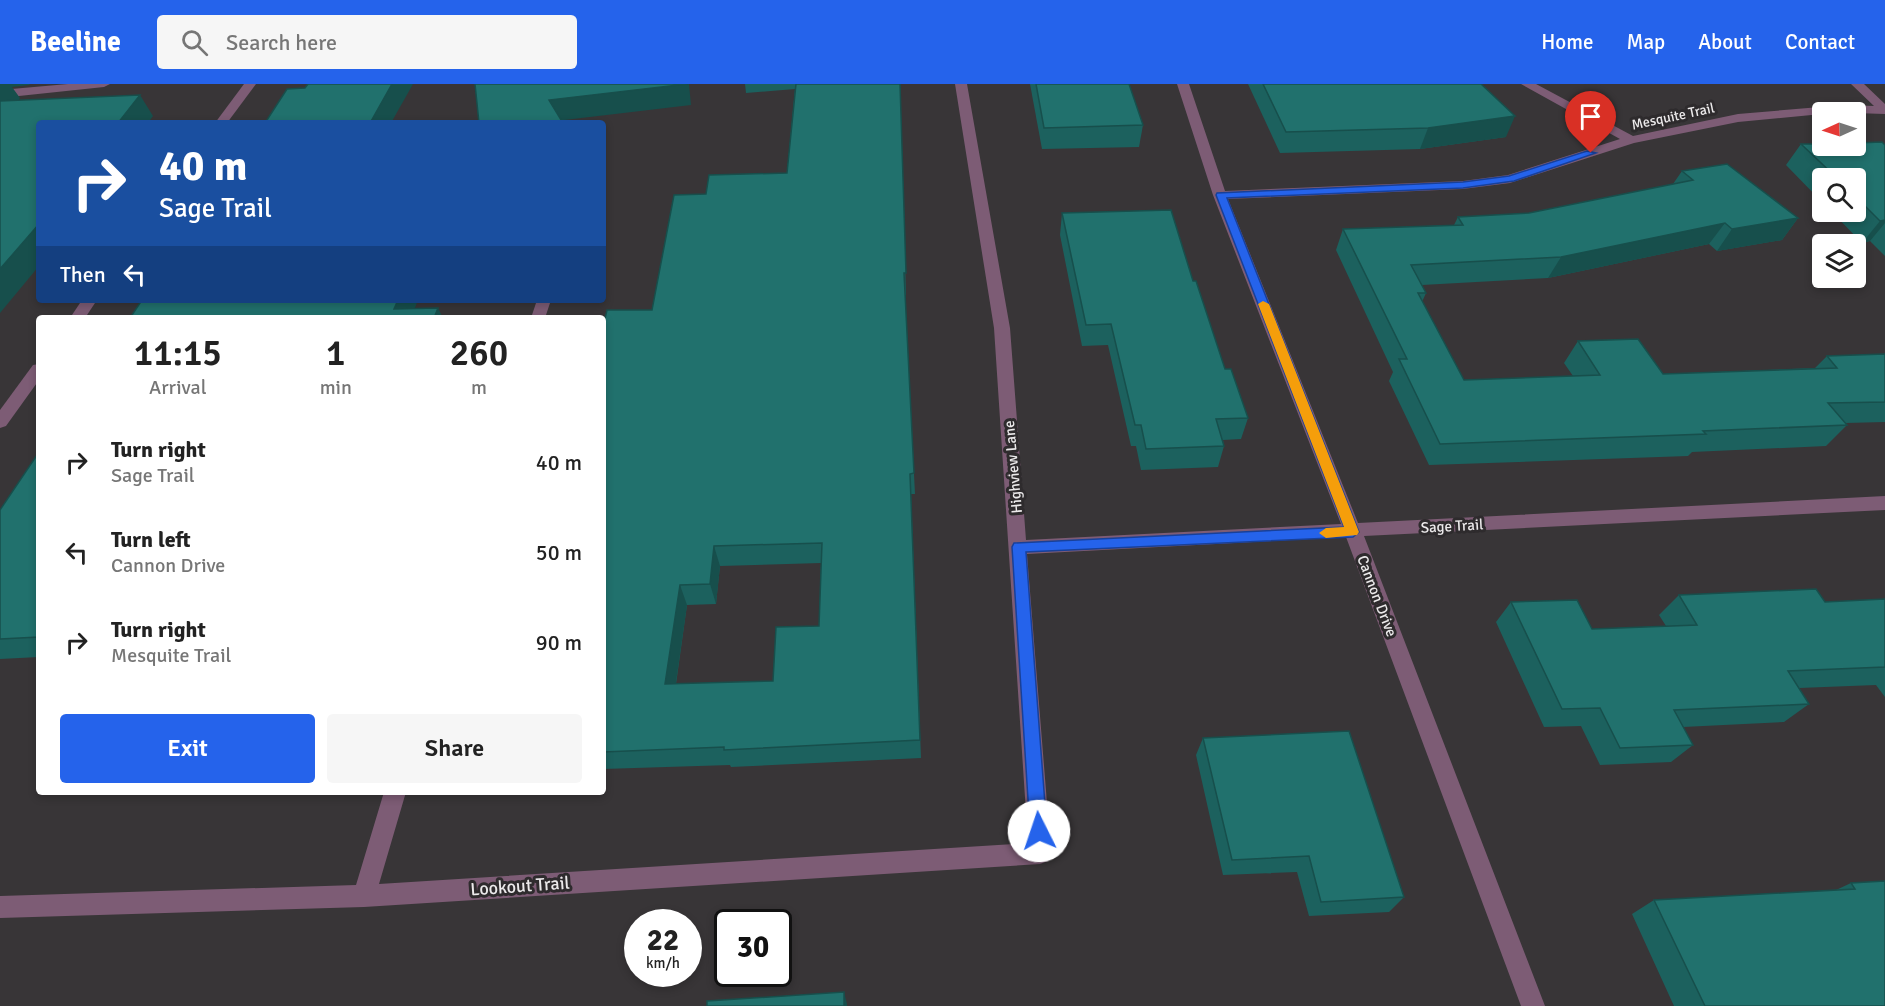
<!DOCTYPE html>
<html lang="en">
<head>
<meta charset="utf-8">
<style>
  :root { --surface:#fff; --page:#f6f6f6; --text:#222; --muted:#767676; --accent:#2563eb }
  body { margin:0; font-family:Signika,sans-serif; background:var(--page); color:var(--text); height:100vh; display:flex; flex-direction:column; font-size:22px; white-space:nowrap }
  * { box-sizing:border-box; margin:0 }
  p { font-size:20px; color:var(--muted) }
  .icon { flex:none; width:33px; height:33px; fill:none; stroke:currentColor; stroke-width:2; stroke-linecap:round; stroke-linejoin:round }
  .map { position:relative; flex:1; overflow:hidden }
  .details { position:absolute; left:36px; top:231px; width:570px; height:480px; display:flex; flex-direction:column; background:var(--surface); border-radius:6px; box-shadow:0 3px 9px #0003 }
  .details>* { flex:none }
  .banner { position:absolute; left:36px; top:36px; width:570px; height:183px; border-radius:6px; box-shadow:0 3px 9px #0003; background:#1a4fa0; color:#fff; overflow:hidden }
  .needle { width:39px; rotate:267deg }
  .fabs { position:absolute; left:1812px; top:18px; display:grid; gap:12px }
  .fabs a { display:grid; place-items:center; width:54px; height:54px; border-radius:6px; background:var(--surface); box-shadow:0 3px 9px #0003; font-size:30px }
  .speed { position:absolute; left:624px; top:825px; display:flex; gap:12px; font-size:30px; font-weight:700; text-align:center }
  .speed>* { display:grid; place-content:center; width:78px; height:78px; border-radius:50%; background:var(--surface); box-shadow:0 3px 9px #0003; line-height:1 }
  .speed small { font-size:15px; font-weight:400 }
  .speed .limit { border:3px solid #111; border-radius:9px; background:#fff; color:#111 }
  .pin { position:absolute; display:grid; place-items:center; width:51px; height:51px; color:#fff; margin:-62px -26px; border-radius:50% 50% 50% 0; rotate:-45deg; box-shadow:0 0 6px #0007 }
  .pin .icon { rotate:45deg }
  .me { position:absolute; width:66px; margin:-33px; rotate:356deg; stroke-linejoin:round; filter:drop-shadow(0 0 4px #0008) }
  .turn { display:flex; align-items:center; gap:21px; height:126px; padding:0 24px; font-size:27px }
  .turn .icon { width:78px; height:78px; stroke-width:2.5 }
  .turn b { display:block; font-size:42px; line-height:51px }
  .then { display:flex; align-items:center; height:57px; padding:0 24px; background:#0003; gap:12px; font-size:22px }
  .eta { display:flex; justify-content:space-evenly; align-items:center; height:102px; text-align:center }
  .eta b { font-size:36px; font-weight:600; line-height:42px }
  .primary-button { display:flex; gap:12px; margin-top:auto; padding:12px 24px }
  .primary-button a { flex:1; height:69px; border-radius:6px; background:var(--accent); color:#fff; font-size:24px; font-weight:600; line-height:69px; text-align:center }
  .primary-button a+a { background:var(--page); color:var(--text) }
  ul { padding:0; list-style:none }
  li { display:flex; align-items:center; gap:18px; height:90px; padding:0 24px }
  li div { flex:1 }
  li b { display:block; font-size:22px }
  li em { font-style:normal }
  header { display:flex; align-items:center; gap:36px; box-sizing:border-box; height:84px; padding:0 30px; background:var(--accent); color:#fff }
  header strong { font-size:28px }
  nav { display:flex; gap:33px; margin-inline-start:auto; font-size:21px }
  .search { width:420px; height:54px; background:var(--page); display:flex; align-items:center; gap:15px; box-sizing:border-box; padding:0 21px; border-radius:6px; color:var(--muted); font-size:22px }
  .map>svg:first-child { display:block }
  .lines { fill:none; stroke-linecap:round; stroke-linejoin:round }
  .minor { fill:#7d5c75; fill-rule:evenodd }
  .wall { fill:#1c615e; fill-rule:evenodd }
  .shaded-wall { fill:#174f4c }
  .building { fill:#21716d; stroke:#174f4c; stroke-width:1.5; fill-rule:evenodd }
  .route { fill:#2563eb; stroke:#184099; stroke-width:1.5 }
  .slow { fill:#f59e0b }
  .labels { text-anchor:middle; stroke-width:6; stroke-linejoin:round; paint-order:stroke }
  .far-street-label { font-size:14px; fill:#eceaeb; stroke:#2e2b2d }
  .street-label { font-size:15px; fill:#eceaeb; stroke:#2e2b2d }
  .near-street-label { font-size:18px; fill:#eceaeb; stroke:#2e2b2d }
</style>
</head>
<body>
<header>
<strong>Beeline</strong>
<div class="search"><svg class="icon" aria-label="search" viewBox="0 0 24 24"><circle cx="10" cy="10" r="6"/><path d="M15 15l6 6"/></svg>Search here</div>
<nav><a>Home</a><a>Map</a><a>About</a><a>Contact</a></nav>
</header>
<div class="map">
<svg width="1885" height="922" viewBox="0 0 1885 922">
  <rect width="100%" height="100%" fill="#383537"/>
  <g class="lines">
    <g class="minor">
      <polygon points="68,0 110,0 104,3 0,14 0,6"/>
      <polygon points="244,0 256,0 227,39 215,39"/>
      <polygon points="955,0 967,0 1010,244 1026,456 1341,440 1213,111 1177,0 1189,0 1225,107 1463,97 1508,91 1620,55 1521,0 1536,0 1633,52 1738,30 1844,21 1874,22 1851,0 1864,0 1885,20 1885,30 1822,28 1822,30 1738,38 1634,59 1510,99 1463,105 1228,115 1358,439 1885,412 1885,426 1364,452 1545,922 1521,922 1346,453 1027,470 1051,769 1048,777 1040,780 364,823 0,834 0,812 356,801 384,708 406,708 379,800 1028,759 994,244"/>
      <polygon points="82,216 97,216 85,234 70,234"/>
      <polygon points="537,216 551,216 545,234 531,234"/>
      <polygon points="39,280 39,296 6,342 0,344 0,326 33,281"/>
    </g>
  </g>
  <g class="wall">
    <path d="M 745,0 L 900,0 L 906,211 L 905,211 L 915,410 L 911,410 L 921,674 L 731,683 L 730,681 L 603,685 L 603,243 L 652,226 L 706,110 L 787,89 L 795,5 L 746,9 ZM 821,479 L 819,542 L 773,597 L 676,600 L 687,521 L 716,520 L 720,482 Z"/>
    <polygon points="1030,0 1129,0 1143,41 1139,63 1042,65"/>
    <polygon points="1248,0 1481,0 1506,53 1420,65 1280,69"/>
    <polygon points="1801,60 1885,61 1885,172 1870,157 1862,159 1832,128 1856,128 1856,94 1822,94 1822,118 1786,81"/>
    <polygon points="1682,87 1798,134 1782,156 1717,167 1709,160 1548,194 1422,201 1426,209 1422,218 1464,296 1573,292 1564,279 1578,257 1663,290 1815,284 1827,272 1885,270 1885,338 1845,339 1847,341 1826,362 1692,368 1688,372 1429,381 1389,297 1393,288 1336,166 1343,145 1454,141 1458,133 1529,129 1673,100"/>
    <polygon points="1062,129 1193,197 1225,285 1248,334 1241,355 1223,356 1224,362 1218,383 1141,386 1136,362 1131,362 1108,261 1082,262 1060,151"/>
    <polygon points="39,368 39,573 0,575 0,426"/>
    <polygon points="1679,511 1825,518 1885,515 1885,613 1876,601 1799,604 1809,620 1784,638 1683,643 1693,661 1671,678 1600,681 1581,642 1544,643 1496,538 1511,518 1592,545 1666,542 1659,531"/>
    <polygon points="1203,654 1404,813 1389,828 1309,832 1297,788 1223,791 1196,671"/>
    <polygon points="1885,797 1885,922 1674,922 1632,830 1654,816 1836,806 1851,799"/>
  </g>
  <g class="shaded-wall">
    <polygon points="0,0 30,0 29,1 12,3 20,14 4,38 0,33"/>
    <polygon points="392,0 413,0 391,39 370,39"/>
    <polygon points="689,0 691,21 556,37 549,16"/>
    <polygon points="140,11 153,32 148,39 118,39"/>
    <polygon points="1515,32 1506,53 1420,65 1428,44"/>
    <polygon points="1798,134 1782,156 1717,167 1732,145"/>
    <polygon points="1885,136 1885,139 1870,157 1862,159 1880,137"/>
    <polygon points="1725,139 1709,160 1548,194 1561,173"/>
    <polygon points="39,140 39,182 0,229 0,185"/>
    <polygon points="398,216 418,216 411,234 394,225"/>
    <polygon points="438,224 443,234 434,234"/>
    <polygon points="714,462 720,482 716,520 710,500"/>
    <polygon points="680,501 687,521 673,619 665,600"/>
    <polygon points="844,908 847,920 847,922 844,922"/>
  </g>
  <g class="building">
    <polygon points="308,0 392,0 370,39 265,39 287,5 305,4"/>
    <polygon points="475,0 687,0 549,16 563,39 479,39"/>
    <path d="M 796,0 L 900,0 L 906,189 L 904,189 L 914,389 L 910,390 L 920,656 L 724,666 L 724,663 L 603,668 L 603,243 L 607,226 L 652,226 L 674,111 L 706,110 L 709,91 L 787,89 ZM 822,459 L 819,542 L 776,543 L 773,597 L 665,600 L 680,501 L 710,500 L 714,462 Z"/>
    <polygon points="1036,0 1129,0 1143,41 1044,44"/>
    <polygon points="1263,0 1481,0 1515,32 1428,44 1286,48"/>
    <polygon points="140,11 118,39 39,39 39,140 0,185 0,17"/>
    <polygon points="1882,58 1885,61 1885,136 1880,137 1856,113 1856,94 1837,94 1801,60 1822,60 1822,62 1856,62 1856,59"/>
    <polygon points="1727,80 1798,134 1732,145 1725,139 1561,173 1411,181 1426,209 1418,209 1464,296 1600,291 1578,257 1638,255 1663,290 1837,284 1827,272 1885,270 1885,318 1828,319 1847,341 1703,347 1706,350 1440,360 1399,275 1407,275 1343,145 1463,141 1458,133 1529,129 1693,96 1682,87"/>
    <polygon points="1171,126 1193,197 1196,197 1225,285 1231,285 1248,334 1216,335 1224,362 1146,365 1141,341 1135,341 1111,240 1086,241 1062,129"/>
    <polygon points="142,216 398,216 394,225 438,224 434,234 130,234"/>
    <polygon points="39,368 39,553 0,555 0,426"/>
    <polygon points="1816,505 1825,518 1885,515 1885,583 1788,587 1809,620 1674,626 1693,661 1620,664 1600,624 1562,625 1511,518 1577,516 1592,545 1697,541 1679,511"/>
    <polygon points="1349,647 1404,813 1321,818 1309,772 1232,776 1203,654"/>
    <polygon points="1885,797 1885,922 1705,922 1654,816 1855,805 1851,799"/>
    <polygon points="844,908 844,922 707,922 707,917"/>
  </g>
  <polygon class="route" points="1587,67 1596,69 1514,97 1463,104 1227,114 1359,448 1353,453 1026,468 1047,747 1044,753 1039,755 1033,753 1030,747 1012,463 1014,459 1344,443 1216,111 1217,109 1463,98 1509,92"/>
  <polygon class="slow" points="1263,217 1269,220 1359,448 1357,451 1326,454 1319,449 1326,444 1344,443 1258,220"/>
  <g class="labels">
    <g class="far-street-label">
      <text transform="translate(1673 32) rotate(-12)" y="5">Mesquite Trail</text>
    </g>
    <g class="street-label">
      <text transform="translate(1013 383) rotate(-95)" y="5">Highview Lane</text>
      <text transform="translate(1452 442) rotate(-3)" y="5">Sage Trail</text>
      <text transform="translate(1377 512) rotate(69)" y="5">Cannon Drive</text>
    </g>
    <g class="near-street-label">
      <text transform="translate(520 802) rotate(-4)" y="6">Lookout Trail</text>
    </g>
  </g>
</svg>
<div class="fabs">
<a><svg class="needle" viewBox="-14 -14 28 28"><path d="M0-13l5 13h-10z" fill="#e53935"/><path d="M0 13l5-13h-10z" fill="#767676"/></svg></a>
<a><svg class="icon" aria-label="search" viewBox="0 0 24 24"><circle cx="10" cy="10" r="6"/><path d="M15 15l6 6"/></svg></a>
<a><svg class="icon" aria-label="layers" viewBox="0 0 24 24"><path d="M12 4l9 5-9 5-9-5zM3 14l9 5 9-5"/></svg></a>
</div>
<div class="speed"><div>22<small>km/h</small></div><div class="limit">30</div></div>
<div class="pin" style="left:1591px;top:69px;background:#d93025"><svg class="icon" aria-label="arrive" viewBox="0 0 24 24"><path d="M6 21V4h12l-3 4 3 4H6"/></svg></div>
<svg class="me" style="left:1039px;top:747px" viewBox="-20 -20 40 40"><circle r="19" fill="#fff"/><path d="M0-13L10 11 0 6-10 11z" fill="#2563eb"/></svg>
<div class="banner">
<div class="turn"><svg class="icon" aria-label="right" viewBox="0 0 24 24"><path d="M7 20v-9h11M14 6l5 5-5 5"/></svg><div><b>40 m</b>Sage Trail</div></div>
<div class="then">Then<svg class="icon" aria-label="left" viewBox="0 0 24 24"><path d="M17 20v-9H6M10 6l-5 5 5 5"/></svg></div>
</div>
<section class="details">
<div class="eta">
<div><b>11:15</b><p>Arrival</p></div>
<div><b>1</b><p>min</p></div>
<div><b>260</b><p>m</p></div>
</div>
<ul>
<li><svg class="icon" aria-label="right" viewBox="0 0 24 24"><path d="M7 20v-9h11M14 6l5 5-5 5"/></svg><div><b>Turn right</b><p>Sage Trail</p></div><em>40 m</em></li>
<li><svg class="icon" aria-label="left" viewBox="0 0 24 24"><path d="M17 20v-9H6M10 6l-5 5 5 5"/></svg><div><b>Turn left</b><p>Cannon Drive</p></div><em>50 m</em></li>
<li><svg class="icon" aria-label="right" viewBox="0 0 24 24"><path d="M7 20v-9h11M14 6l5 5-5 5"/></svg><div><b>Turn right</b><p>Mesquite Trail</p></div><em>90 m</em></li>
</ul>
<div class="primary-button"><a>Exit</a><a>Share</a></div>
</section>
</div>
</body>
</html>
